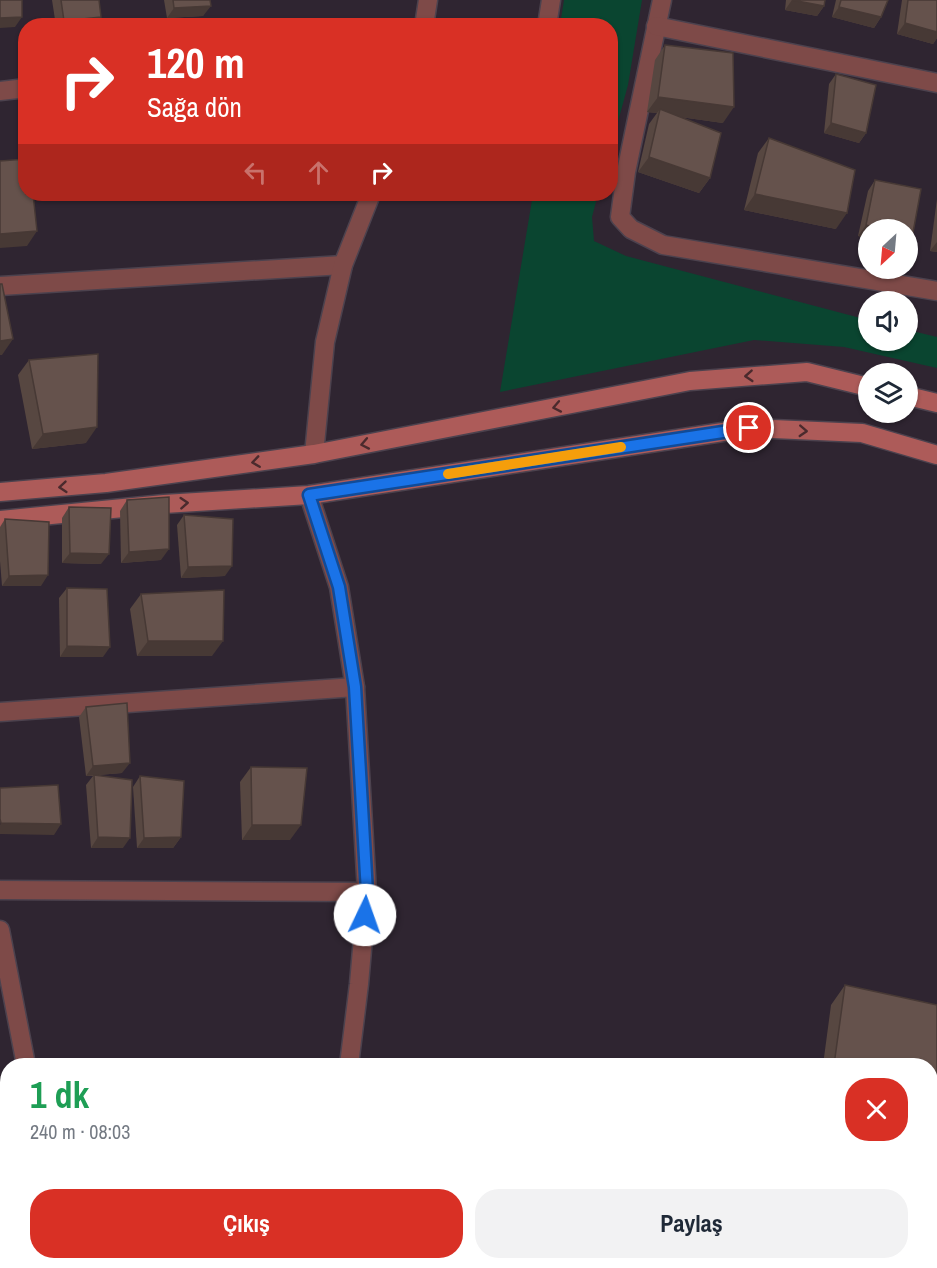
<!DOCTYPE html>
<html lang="tr">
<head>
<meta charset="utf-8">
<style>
  :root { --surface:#fff; --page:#f2f2f3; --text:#1f2937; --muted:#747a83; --accent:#d93025 }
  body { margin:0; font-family:"Archivo Narrow",sans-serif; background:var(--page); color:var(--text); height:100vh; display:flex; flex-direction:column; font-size:22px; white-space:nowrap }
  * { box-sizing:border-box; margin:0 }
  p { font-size:20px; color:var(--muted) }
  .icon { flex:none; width:33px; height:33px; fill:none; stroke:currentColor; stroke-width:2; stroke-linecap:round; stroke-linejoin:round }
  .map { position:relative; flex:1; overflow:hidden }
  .drawer { position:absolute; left:0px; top:1058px; width:938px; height:212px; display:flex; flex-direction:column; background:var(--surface); border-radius:24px 24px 0 0; box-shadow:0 2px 4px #0004 }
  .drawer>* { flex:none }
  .banner { position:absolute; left:18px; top:18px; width:600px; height:183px; border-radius:24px; box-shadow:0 2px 4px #0004; background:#d93025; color:#fff; overflow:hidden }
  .needle { width:39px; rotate:206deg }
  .fabs { position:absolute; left:858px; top:219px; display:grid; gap:12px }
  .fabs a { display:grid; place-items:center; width:60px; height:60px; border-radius:50%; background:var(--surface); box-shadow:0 2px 4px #0004; font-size:30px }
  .pin { position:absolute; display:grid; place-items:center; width:51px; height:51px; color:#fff; margin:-26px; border:3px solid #fff; border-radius:50%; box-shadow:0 2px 6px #0007 }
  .me { position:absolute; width:66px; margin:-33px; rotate:3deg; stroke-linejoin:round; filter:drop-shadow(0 0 4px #0008) }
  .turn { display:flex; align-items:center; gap:21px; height:126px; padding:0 30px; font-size:27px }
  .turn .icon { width:78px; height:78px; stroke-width:2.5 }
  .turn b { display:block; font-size:42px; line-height:51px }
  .lanes { display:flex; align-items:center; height:57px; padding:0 30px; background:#0003; justify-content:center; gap:30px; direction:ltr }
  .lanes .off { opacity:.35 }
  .round { display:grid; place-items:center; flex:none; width:63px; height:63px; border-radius:24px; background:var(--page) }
  .overview { display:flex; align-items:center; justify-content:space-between; height:102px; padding:0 30px }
  h1 { font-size:36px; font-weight:800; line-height:45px; color:#1e9e55 }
  .primary-button { display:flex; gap:12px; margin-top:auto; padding:12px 30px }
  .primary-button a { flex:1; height:69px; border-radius:24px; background:var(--accent); color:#fff; font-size:24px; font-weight:800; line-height:69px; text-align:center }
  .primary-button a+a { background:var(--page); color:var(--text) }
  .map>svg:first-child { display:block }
  .green { fill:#0a4530 }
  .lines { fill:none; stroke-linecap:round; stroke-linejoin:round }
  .street-casing { stroke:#4c424e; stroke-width:21 }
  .secondary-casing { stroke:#4c424e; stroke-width:21 }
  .street { stroke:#7e4a48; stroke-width:18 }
  .secondary { stroke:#ad5b59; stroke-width:18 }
  .wall { fill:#574741 }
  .shaded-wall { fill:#473935 }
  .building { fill:#65524c; stroke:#473935; stroke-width:1.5 }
  .oneway { stroke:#4a2a2d }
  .route-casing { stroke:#114b97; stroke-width:15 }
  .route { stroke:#1a73e8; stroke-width:10 }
  .slow { stroke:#f59e0b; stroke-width:10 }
</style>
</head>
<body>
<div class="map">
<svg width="937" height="1268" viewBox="0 0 937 1268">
  <rect width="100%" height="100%" fill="#2f2531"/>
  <g class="green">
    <polygon points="564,0 642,0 628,85 611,147 610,26 560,25"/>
    <polygon points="533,194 598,194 592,217 594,241 626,256 868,320 868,340 908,340 908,330 937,337 937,368 844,347 754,340 500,392"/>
  </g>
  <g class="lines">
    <defs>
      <g id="street">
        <polyline points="662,0 626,172 620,217 631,229 663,245 937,291"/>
        <polyline points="424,26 428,0"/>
        <polyline points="547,26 551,0"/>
        <polyline points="656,26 937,83"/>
        <polyline points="0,91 26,88"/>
        <polyline points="0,286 343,265"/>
        <polyline points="314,454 325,342 343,265 371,194"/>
        <polyline points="309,495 339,587 355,687 367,892 359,984 349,1065"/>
        <polyline points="0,712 355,687"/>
        <polyline points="0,890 367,892"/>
        <polyline points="0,930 26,1065"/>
        <polyline points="0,1183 8,1186"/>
        <polyline points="0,1252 8,1232"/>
        <polyline points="225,1262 243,1268"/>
        <polyline points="324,1268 325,1262"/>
      </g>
      <g id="secondary">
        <polyline points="908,396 937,403"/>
        <polyline points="0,492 106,483 314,454 690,381 807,372 868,387"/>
        <polyline points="0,520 164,504 309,495 749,428 862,433 937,455"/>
      </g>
    </defs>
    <use href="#street" class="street-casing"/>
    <use href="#secondary" class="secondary-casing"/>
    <use href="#street" class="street"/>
    <use href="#secondary" class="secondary"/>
  </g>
  <g class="wall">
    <polygon points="52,0 99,0 101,17 95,26 56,26"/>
    <polygon points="164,0 210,0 203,16 167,18"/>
    <polygon points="786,0 825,0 824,6 817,16 785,10"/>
    <polygon points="836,0 888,0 881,17 874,28 832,17"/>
    <polygon points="902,0 937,0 937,38 933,44 897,34"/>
    <polygon points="665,45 723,123 680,117 710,178 699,193 638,172 649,124 657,113 647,112 655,60"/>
    <polygon points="836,74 866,133 859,143 824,133 829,84"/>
    <polygon points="769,138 836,229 744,210 758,153"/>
    <polygon points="875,180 921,189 912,238 908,244 908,230 868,230 868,238 858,236 868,191"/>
    <polygon points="937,199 937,252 930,251"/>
    <polygon points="29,360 86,443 32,449 18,375"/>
    <polygon points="127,500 161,560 121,563 120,511"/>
    <polygon points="69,507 101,564 62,563 62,518"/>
    <polygon points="184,515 225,576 181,578 177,525"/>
    <polygon points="5,519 41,586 2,586 0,561 0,527"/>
    <polygon points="67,588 103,657 60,657 59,598"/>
    <polygon points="141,594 212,656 137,656 130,609"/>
    <polygon points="86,707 122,773 98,775 123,848 91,848 86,785 93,776 86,776 79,717"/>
    <polygon points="251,767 290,840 242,840 240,782"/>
    <polygon points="140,776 181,837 173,848 137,848 133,787"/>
    <polygon points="845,985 937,1005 937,1230 930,1228 930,1065 823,1065 831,1005"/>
    <polygon points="8,1261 8,1262 115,1262 113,1268 5,1268"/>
    <polygon points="157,1262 187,1262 208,1268 152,1268"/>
    <polygon points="720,1262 930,1262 937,1268 719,1268"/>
  </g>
  <g class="shaded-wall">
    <polygon points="792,0 824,6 817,16 785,10"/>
    <polygon points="211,6 203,16 167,18 174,8"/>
    <polygon points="839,7 881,17 874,28 832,17"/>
    <polygon points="22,17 15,27 0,28 0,18"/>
    <polygon points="101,17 95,26 61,26 64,21"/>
    <polygon points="905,23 937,32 937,38 933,44 897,34"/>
    <polygon points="658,97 734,107 723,123 659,114 660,109 657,113 647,112"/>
    <polygon points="831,123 866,133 859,143 824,133"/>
    <polygon points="649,157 710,178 699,193 638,172"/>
    <polygon points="755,194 847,213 836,229 744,210"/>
    <polygon points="866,225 882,230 868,230 868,238 858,236"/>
    <polygon points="37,231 27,246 0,248 0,234"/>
    <polygon points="908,237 912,238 908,244"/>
    <polygon points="937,242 937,252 930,251"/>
    <polygon points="13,339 2,355 0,355 0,341"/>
    <polygon points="97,427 86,443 32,449 43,434"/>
    <polygon points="169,549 161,560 121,563 129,552"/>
    <polygon points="70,553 109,554 101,564 62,563"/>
    <polygon points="232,566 225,576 181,578 188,567"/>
    <polygon points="48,575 41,586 2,586 9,576"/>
    <polygon points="148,641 223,641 212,656 137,656"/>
    <polygon points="67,646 110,647 103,657 60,657"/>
    <polygon points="130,763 122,773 86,776 93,766"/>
    <polygon points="1,823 61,824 54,835 0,834 0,825"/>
    <polygon points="252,825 301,825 290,840 242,840"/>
    <polygon points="98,837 130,838 123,848 91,848"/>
    <polygon points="181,837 173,848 137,848 144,838"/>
    <polygon points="930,1205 937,1207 937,1230 930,1228"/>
    <polygon points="12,1262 16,1262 36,1268 8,1268"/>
    <polygon points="730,1264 750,1268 727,1268"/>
  </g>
  <g class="building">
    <polygon points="0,0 22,0 22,17 0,18"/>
    <polygon points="61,0 99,0 101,17 64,21"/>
    <polygon points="173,0 210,0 211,6 174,8"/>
    <polygon points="792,0 825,0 824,6"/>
    <polygon points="841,0 888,0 881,17 839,7"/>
    <polygon points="908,0 937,0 937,32 905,23"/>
    <polygon points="665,45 733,53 734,107 658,97"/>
    <polygon points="836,74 876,85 866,133 831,123"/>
    <polygon points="660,109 721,133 710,178 649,157"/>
    <polygon points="769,138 855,170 847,213 755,194"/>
    <polygon points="26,159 26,194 33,194 37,231 0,234 0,161"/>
    <polygon points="875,180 921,189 912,238 908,237 908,230 882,230 866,225"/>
    <polygon points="0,284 2,284 13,339 0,341"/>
    <polygon points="98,354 97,427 43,434 29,360"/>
    <polygon points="169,497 169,549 129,552 127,500"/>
    <polygon points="69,507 111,508 109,554 70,553"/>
    <polygon points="184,515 233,519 232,566 188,567"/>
    <polygon points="5,519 49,522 48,575 9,576"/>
    <polygon points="67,588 107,589 110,647 67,646"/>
    <polygon points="224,590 223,641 148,641 141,594"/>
    <polygon points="127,703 130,763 93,766 86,707"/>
    <polygon points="251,767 307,768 301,825 252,825"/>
    <polygon points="94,775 132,780 130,838 98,837"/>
    <polygon points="140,776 184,781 181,837 144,838"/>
    <polygon points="58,785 61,824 1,823 0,819 0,788"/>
    <polygon points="845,985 937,1005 937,1207 930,1205 930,1065 834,1065"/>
    <polygon points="930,1241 937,1242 937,1268 750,1268 730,1264 730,1262 930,1262"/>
    <polygon points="16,1262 115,1262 113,1268 36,1268"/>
    <polygon points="160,1262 187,1262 208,1268 158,1268"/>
  </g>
  <defs><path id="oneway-chevron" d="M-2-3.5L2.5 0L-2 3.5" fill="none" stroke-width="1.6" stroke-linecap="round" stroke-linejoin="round" transform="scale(1.5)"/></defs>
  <g class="oneway">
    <use href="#oneway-chevron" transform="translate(749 376) rotate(176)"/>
    <use href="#oneway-chevron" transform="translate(557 407) rotate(169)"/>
    <use href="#oneway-chevron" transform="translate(803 431) rotate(3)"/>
    <use href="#oneway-chevron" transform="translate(365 444) rotate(169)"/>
    <use href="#oneway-chevron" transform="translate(256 462) rotate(172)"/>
    <use href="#oneway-chevron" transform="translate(63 487) rotate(175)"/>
    <use href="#oneway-chevron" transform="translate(184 503) rotate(-4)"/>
  </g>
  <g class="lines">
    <defs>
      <polyline id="route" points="365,915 367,892 355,687 339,587 309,495 749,428"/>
    </defs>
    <use href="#route" class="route-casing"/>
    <use href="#route" class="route"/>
    <polyline class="slow" points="448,474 621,447"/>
  </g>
</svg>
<div class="fabs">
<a><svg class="needle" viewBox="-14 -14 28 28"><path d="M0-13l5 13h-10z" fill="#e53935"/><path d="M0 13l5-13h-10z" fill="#747a83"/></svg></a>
<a><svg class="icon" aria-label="sound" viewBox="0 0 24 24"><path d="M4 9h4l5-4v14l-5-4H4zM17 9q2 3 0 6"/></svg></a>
<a><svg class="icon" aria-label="layers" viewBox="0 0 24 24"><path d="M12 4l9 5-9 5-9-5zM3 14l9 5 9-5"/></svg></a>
</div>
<div class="pin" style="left:749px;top:428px;background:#d93025"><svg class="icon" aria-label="arrive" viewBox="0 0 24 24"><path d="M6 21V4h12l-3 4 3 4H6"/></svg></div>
<svg class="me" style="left:365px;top:915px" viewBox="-20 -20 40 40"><circle r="19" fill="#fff"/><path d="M0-13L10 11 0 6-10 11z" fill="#1a73e8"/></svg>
<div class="banner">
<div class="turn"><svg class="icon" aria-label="right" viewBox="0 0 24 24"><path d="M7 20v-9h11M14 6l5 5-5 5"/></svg><div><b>120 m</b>Sağa dön</div></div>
<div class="lanes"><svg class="icon off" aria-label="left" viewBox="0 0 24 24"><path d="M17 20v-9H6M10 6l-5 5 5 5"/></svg><svg class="icon off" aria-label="ahead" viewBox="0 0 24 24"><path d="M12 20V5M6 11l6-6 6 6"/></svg><svg class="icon" aria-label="right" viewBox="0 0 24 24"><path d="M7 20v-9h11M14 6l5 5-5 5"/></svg></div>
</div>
<section class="drawer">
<div class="overview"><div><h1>1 dk</h1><p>240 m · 08:03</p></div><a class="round" style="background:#d93025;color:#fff"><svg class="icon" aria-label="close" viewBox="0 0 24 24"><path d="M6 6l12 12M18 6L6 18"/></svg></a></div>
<div class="primary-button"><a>Çıkış</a><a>Paylaş</a></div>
</section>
</div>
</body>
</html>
